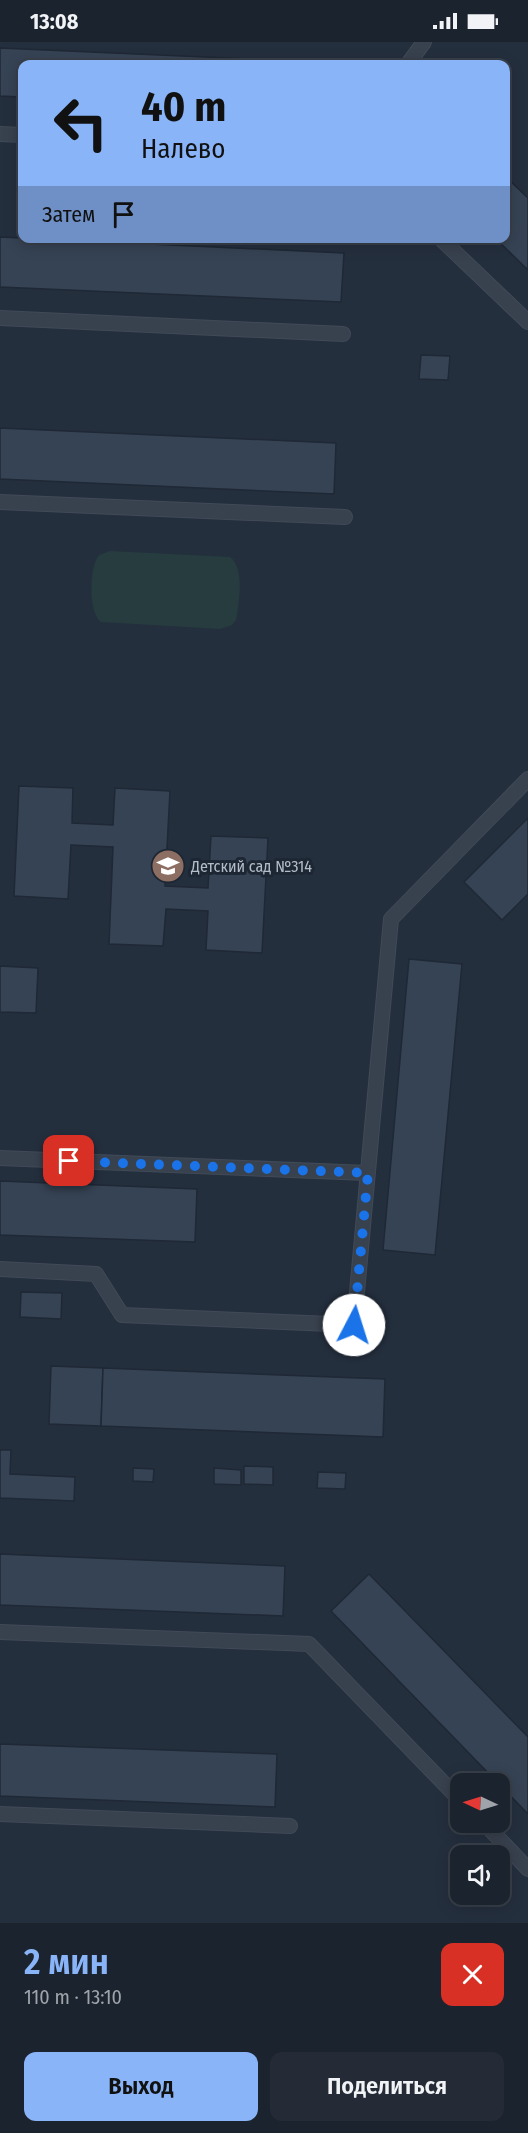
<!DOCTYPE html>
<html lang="ru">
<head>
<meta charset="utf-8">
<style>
  :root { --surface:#1b232e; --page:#242b36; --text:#f1f3f6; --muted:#a0a4aa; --line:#39404a; --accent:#8ab4f8 }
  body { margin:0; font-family:"Fira Sans Condensed",sans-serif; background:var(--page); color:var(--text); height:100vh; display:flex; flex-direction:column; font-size:22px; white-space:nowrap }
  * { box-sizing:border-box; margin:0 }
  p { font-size:20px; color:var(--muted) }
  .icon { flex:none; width:33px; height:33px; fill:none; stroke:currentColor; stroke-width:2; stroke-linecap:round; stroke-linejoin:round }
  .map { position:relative; height:1881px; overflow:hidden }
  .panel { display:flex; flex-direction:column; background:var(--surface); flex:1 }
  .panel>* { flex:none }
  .guide { position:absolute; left:18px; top:18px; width:492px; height:183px; border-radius:12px; box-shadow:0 3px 15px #0003,0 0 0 2px var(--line); background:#8ab4f8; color:#111; overflow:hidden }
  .needle { width:39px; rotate:274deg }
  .buttons { position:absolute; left:450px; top:1731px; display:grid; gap:12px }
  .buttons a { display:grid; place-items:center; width:60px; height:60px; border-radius:12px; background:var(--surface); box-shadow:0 3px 15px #0003,0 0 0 2px var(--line); font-size:30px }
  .pin { position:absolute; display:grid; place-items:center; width:51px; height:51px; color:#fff; margin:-26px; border-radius:12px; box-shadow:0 3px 9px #0006 }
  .me { position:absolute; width:66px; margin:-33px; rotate:5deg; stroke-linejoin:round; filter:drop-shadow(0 0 4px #0008) }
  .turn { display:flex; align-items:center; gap:21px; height:126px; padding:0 24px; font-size:27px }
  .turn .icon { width:78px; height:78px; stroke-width:2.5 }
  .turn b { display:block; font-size:42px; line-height:51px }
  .then { display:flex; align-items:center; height:57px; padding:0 24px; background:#0003; gap:12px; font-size:22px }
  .round { display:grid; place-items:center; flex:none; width:63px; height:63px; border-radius:12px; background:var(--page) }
  .head { display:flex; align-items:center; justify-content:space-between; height:102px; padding:0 24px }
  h1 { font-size:36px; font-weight:600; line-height:45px; color:var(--accent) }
  .button { display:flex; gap:12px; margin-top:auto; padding:12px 24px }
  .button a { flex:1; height:69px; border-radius:12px; background:var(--accent); color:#111; font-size:24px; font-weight:600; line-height:69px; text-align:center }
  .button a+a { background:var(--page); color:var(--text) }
  .status { display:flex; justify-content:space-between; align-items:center; height:42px; padding:0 30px; background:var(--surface); direction:ltr }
  .status svg { height:16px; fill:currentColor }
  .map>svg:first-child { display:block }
  .green { fill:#263c3f }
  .building { fill:#364354; stroke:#1f2835; stroke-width:1.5 }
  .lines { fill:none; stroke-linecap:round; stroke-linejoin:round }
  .service-casing { stroke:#414a57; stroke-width:16 }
  .service { stroke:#38414e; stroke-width:14 }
  .route { stroke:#1a73e8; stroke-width:10; stroke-dasharray:0 18 }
  .labels { text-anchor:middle; stroke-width:6; stroke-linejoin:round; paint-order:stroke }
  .poi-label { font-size:16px; fill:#b4bcc9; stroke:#1d2633; text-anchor:start }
</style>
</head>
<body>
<div class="status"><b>13:08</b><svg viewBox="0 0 49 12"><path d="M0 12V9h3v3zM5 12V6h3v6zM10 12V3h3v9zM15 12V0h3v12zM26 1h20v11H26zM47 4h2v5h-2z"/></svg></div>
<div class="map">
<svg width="528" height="1881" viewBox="0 0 528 1881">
  <rect width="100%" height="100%" fill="#242f3e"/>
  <path class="green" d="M 110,509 L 230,515 C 245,526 239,561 236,578 L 232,583 L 220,587 L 101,580 C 88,571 89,525 99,513 Z"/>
  <g class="building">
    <polygon points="0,6 294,19 294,22 22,22 22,55 0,54"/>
    <polygon points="506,135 528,156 528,228 495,196 506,196"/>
    <polygon points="0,195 344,211 341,260 0,245"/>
    <polygon points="421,313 450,314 448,338 419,337"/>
    <polygon points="0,386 336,401 334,452 0,437"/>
    <polygon points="19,744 73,746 72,781 113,783 115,746 170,749 165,844 208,846 211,794 268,796 262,911 206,908 208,869 166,867 163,904 109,902 113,805 71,803 68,857 14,854"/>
    <polygon points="528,776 528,852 502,878 464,840"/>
    <polygon points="409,917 462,922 435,1213 383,1208"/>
    <polygon points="0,924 38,926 36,971 0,970"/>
    <polygon points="0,1139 197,1147 195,1200 0,1193"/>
    <polygon points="21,1250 62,1251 61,1277 20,1275"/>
    <polygon points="51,1324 103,1326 101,1384 49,1382"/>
    <polygon points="103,1326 385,1337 383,1395 101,1384"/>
    <polygon points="0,1408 11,1408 10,1432 75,1435 74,1459 0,1456"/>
    <polygon points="244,1424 273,1425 273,1443 244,1442"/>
    <polygon points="133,1426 154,1427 153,1440 133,1439"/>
    <polygon points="214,1426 241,1428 241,1443 214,1442"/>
    <polygon points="318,1430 346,1431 345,1447 317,1446"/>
    <polygon points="0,1512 285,1524 283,1574 0,1563"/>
    <polygon points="369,1532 528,1695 528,1772 331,1569"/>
    <polygon points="0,1702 277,1712 275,1765 0,1754"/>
  </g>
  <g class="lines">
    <defs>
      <g id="service">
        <polyline points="408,22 424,0"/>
        <polyline points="0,92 22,93"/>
        <polyline points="440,196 528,280"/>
        <polyline points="0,276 343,292"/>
        <polyline points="0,460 345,475"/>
        <polyline points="0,1116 367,1131"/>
        <polyline points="0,1227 96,1232 122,1273 354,1283 391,877 528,737"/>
        <polyline points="0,1590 309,1602 460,1758"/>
        <polyline points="0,1772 290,1784"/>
        <polyline points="483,1780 528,1827"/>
      </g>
    </defs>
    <use href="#service" class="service-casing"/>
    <use href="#service" class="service"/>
  </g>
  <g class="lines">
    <polyline class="route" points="69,1119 368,1131 354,1283"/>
  </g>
  <defs>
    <symbol id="school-disc" viewBox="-11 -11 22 22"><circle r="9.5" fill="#8d6e63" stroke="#1d2633"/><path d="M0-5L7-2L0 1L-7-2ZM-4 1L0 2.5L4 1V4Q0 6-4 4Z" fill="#fff"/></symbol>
  </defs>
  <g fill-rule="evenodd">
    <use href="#school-disc" x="149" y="805" width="38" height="38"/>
  </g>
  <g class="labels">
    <g class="poi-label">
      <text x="191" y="830">Детский сад №314</text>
    </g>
  </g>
</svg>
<div class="buttons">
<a><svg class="needle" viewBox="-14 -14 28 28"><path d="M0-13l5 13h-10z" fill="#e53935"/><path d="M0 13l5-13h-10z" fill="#a0a4aa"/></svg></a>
<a><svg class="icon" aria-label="sound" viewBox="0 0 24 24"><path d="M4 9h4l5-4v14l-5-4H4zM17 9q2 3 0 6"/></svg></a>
</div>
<div class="pin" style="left:69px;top:1119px;background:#d93025"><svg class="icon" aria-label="arrive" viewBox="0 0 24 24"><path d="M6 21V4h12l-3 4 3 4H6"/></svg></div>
<svg class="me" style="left:354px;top:1283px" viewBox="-20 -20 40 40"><circle r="19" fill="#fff"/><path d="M0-13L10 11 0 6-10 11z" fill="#1a73e8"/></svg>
<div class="guide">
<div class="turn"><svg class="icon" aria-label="left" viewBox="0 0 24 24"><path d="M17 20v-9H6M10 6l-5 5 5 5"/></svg><div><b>40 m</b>Налево</div></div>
<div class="then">Затем<svg class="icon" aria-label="arrive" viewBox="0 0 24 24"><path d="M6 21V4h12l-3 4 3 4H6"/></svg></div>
</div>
</div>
<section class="panel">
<div class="head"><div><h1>2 мин</h1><p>110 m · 13:10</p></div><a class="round" style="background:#d93025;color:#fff"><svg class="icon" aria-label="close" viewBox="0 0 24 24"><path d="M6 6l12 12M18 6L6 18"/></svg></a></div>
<div class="button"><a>Выход</a><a>Поделиться</a></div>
</section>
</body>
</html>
